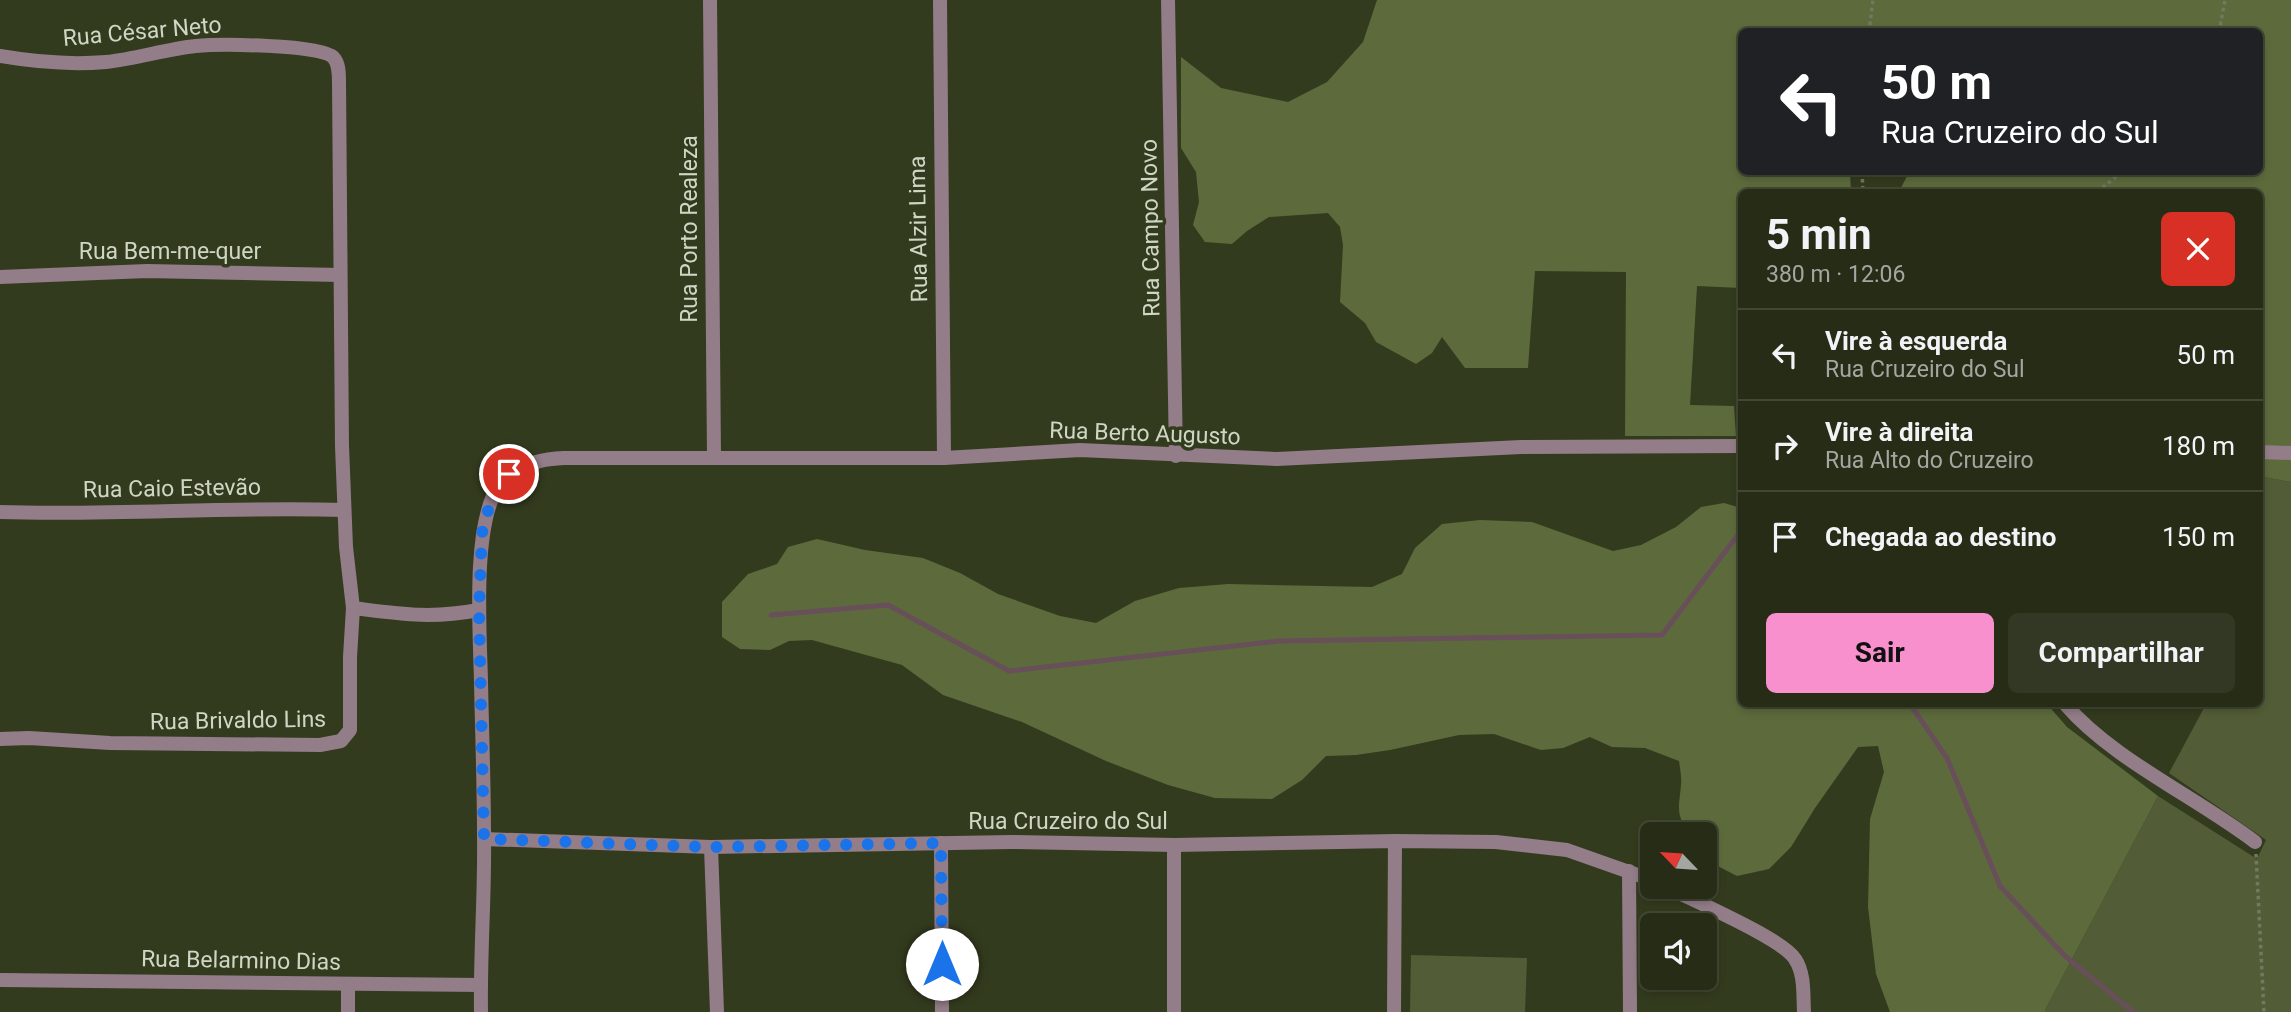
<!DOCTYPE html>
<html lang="pt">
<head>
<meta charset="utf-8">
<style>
  :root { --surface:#262c16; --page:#323823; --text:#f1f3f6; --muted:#a4a7a1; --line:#424835; --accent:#f790cd }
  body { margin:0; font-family:Roboto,sans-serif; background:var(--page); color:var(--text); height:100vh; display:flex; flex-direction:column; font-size:26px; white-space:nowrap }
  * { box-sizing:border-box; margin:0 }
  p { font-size:23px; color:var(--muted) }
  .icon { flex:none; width:38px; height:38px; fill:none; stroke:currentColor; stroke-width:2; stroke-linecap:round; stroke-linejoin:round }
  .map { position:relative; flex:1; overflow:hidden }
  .sheet { position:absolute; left:1738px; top:189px; width:525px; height:518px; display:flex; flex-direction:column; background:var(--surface); border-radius:10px; box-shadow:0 4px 10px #0003,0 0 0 2px var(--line) }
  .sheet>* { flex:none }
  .hud { position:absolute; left:1738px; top:28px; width:525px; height:147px; border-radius:10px; box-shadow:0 4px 10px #0003,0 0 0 2px var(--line); background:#202124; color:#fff; overflow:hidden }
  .needle { width:46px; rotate:295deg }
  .fabs { position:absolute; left:1640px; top:822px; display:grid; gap:14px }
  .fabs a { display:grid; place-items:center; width:77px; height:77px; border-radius:10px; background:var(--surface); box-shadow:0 4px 10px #0003,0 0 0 2px var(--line); font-size:35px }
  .pin { position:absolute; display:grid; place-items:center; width:60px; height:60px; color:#fff; margin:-30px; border:4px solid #fff; border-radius:50%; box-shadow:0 2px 7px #0007 }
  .me { position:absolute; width:77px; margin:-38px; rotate:0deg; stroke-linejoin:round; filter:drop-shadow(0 0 5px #0008) }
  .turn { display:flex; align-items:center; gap:24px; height:147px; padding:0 28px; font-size:32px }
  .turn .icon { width:91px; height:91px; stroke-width:2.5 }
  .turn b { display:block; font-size:49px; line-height:60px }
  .round { display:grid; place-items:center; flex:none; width:74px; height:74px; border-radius:10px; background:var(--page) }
  .head { display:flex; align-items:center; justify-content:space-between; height:119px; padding:0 28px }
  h1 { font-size:42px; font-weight:700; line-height:52px }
  .action { display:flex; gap:14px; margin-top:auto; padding:14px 28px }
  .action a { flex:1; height:80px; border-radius:10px; background:var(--accent); color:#111; font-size:28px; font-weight:700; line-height:80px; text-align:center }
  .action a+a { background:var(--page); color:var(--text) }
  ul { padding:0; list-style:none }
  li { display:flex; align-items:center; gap:21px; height:91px; padding:0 28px; border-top:2px solid var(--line) }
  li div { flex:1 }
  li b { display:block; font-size:26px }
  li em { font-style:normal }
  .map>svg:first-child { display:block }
  .green { fill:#525d37 }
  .forest { fill:#5d6b3c }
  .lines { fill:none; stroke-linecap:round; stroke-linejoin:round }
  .stream { stroke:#684f5a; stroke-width:5 }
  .path { stroke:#727960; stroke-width:3.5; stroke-dasharray:3.5 3.5; stroke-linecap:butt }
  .street { stroke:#937d89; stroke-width:14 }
  .route { stroke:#1a73e8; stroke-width:12; stroke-dasharray:0 21.6 }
  .labels { text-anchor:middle; stroke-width:7; stroke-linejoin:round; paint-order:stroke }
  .street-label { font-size:23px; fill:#d0d6c4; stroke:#333b1e }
</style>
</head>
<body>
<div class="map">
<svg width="2291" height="1012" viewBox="0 0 2291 1012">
  <rect width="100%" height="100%" fill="#333b1e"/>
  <g class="green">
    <polygon points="2259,476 2291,482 2291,1012 2046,1012 2045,1010 2158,796 2257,859 2266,840 2169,773 2204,708 2196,704 2259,704"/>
    <polygon points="1411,955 1527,958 1525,1012 1410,1012"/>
  </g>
  <g class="forest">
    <polygon points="1377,0 2291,0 2291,482 2259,476 2259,192 1899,192 1907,176 1906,172 2259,172 2259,32 1741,32 1741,172 1850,172 1851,192 1741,192 1741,288 1697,286 1690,405 1734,406 1736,436 1625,436 1626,272 1535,271 1528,368 1465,368 1442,337 1432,353 1416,364 1376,342 1365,323 1340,302 1343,245 1340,227 1328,213 1269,217 1247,231 1232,244 1205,242 1193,225 1199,202 1196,172 1181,148 1181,57 1221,88 1288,102 1327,82 1363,42"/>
    <path d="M 1724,503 L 1741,508 L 1741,704 L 2047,704 L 2067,727 L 2158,796 L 2045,1010 L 2046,1012 L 1890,1012 L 1876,974 L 1868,907 L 1870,819 L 1884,772 L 1878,746 L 1858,747 L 1815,808 L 1791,847 L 1769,869 L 1737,876 L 1710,862 L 1705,854 L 1704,835 L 1690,835 C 1675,814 1679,808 1681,785 C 1682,778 1680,769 1679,761 L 1645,748 L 1612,747 L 1590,737 L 1563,748 L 1541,750 L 1494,734 L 1459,735 L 1390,750 L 1356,755 L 1326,756 L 1302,780 L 1272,799 L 1215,798 L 1168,785 L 1106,761 L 1022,722 L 943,695 L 902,665 L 812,640 L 789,641 L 770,650 L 740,649 L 722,637 L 722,602 L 748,574 L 777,564 L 788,547 L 817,539 L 865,550 L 923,558 L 960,573 L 998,594 L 1060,616 L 1096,623 L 1135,601 L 1179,588 L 1228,584 L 1372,587 L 1402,574 L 1415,548 L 1442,524 L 1480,520 L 1532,522 L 1613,551 L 1641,545 L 1676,527 L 1701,507 Z"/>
  </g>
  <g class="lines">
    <g class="stream">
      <polyline points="771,615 888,605 1009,671 1278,641 1662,635 1737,536 1741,537"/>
      <polyline points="1910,704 1947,758 2000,886 2065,956 2133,1012"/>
    </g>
    <g class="path">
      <polyline points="1869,32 1873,0"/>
      <polyline points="2219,32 2225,0"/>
      <polyline points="1862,172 1863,192"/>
      <polyline points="2097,192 2122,172"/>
      <polyline points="2256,854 2264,1012"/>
    </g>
    <g class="street">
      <polyline points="710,0 714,457"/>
      <polyline points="940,0 944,458"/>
      <polyline points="1168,0 1176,456"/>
      <path d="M 0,56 C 35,62 71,65 106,62 C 136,59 166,49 196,46 C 217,44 320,44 333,57 C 339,63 339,73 339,82 L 342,446 L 346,547 L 353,608 C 401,614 430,619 479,610"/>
      <polyline points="0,277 147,271 340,275"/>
      <polyline points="2259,452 2291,453"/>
      <path d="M 0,512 C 115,516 229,506 344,510"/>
      <path d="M 2065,704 C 2112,759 2196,797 2255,842"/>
      <polyline points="0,739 29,738 110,743 320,745 341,741 350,730 350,657 353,608"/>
      <polyline points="484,839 711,847 1012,842 1174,845 1395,841 1496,842 1567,850 1652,880"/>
      <polyline points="941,843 942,1012"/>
      <polyline points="1174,845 1174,1012"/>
      <polyline points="711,847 717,1012"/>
      <polyline points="1629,871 1630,1012"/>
      <path d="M 1667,887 C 1692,900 1783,939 1795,959 C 1805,974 1803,994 1804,1012"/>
      <polyline points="0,980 481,985"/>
      <polyline points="348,984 348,1012"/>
      <path d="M 481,1012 C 480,953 485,895 484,836 C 484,784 482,733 481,681 C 480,634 472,526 498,487 C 513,465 539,459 564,458 L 944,458 L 1080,450 L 1277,459 L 1521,447 L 1741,446"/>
      <polyline points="1394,1012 1395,841"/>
    </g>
  </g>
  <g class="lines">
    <polyline class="route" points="509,474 498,487 491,500 482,533 479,610 484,839 711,847 941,843 942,964"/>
  </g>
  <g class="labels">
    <g class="street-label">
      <text transform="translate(142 31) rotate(-5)" y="8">Rua César Neto</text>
      <text transform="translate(1150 228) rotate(-91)" y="8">Rua Campo Novo</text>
      <text transform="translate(689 229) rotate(-90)" y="8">Rua Porto Realeza</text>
      <text transform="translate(918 229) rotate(-91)" y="8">Rua Alzir Lima</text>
      <text x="170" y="259">Rua Bem-me-quer</text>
      <text transform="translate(1145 433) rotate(2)" y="8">Rua Berto Augusto</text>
      <text transform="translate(172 488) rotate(-1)" y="8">Rua Caio Estevão</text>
      <text transform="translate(238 720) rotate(-1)" y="8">Rua Brivaldo Lins</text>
      <text x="1068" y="829">Rua Cruzeiro do Sul</text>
      <text transform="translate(241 960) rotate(1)" y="8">Rua Belarmino Dias</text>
    </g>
  </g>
</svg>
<div class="fabs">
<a><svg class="needle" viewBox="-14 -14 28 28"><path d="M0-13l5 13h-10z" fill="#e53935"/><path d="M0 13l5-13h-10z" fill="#a4a7a1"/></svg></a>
<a><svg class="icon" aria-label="sound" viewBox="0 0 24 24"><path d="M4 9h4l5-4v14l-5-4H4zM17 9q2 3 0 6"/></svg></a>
</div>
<div class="pin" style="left:509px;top:474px;background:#d93025"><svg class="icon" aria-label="arrive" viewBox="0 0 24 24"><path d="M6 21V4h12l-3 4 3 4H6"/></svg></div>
<svg class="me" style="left:942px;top:964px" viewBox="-20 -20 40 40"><circle r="19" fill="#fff"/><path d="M0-13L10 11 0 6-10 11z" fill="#1a73e8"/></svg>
<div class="hud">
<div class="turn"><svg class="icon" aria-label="left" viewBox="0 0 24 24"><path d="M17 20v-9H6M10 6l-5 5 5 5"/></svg><div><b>50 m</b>Rua Cruzeiro do Sul</div></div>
</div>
<section class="sheet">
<div class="head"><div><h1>5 min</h1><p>380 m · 12:06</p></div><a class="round" style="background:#d93025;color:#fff"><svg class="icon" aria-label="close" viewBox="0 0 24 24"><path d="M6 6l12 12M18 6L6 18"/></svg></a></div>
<ul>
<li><svg class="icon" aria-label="left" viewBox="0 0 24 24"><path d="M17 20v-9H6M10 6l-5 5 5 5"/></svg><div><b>Vire à esquerda</b><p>Rua Cruzeiro do Sul</p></div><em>50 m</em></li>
<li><svg class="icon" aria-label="right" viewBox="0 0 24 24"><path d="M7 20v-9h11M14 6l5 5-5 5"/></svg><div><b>Vire à direita</b><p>Rua Alto do Cruzeiro</p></div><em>180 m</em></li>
<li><svg class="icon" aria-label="arrive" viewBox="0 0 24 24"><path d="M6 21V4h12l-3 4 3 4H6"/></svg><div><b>Chegada ao destino</b></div><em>150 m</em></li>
</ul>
<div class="action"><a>Sair</a><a>Compartilhar</a></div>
</section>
</div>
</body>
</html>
